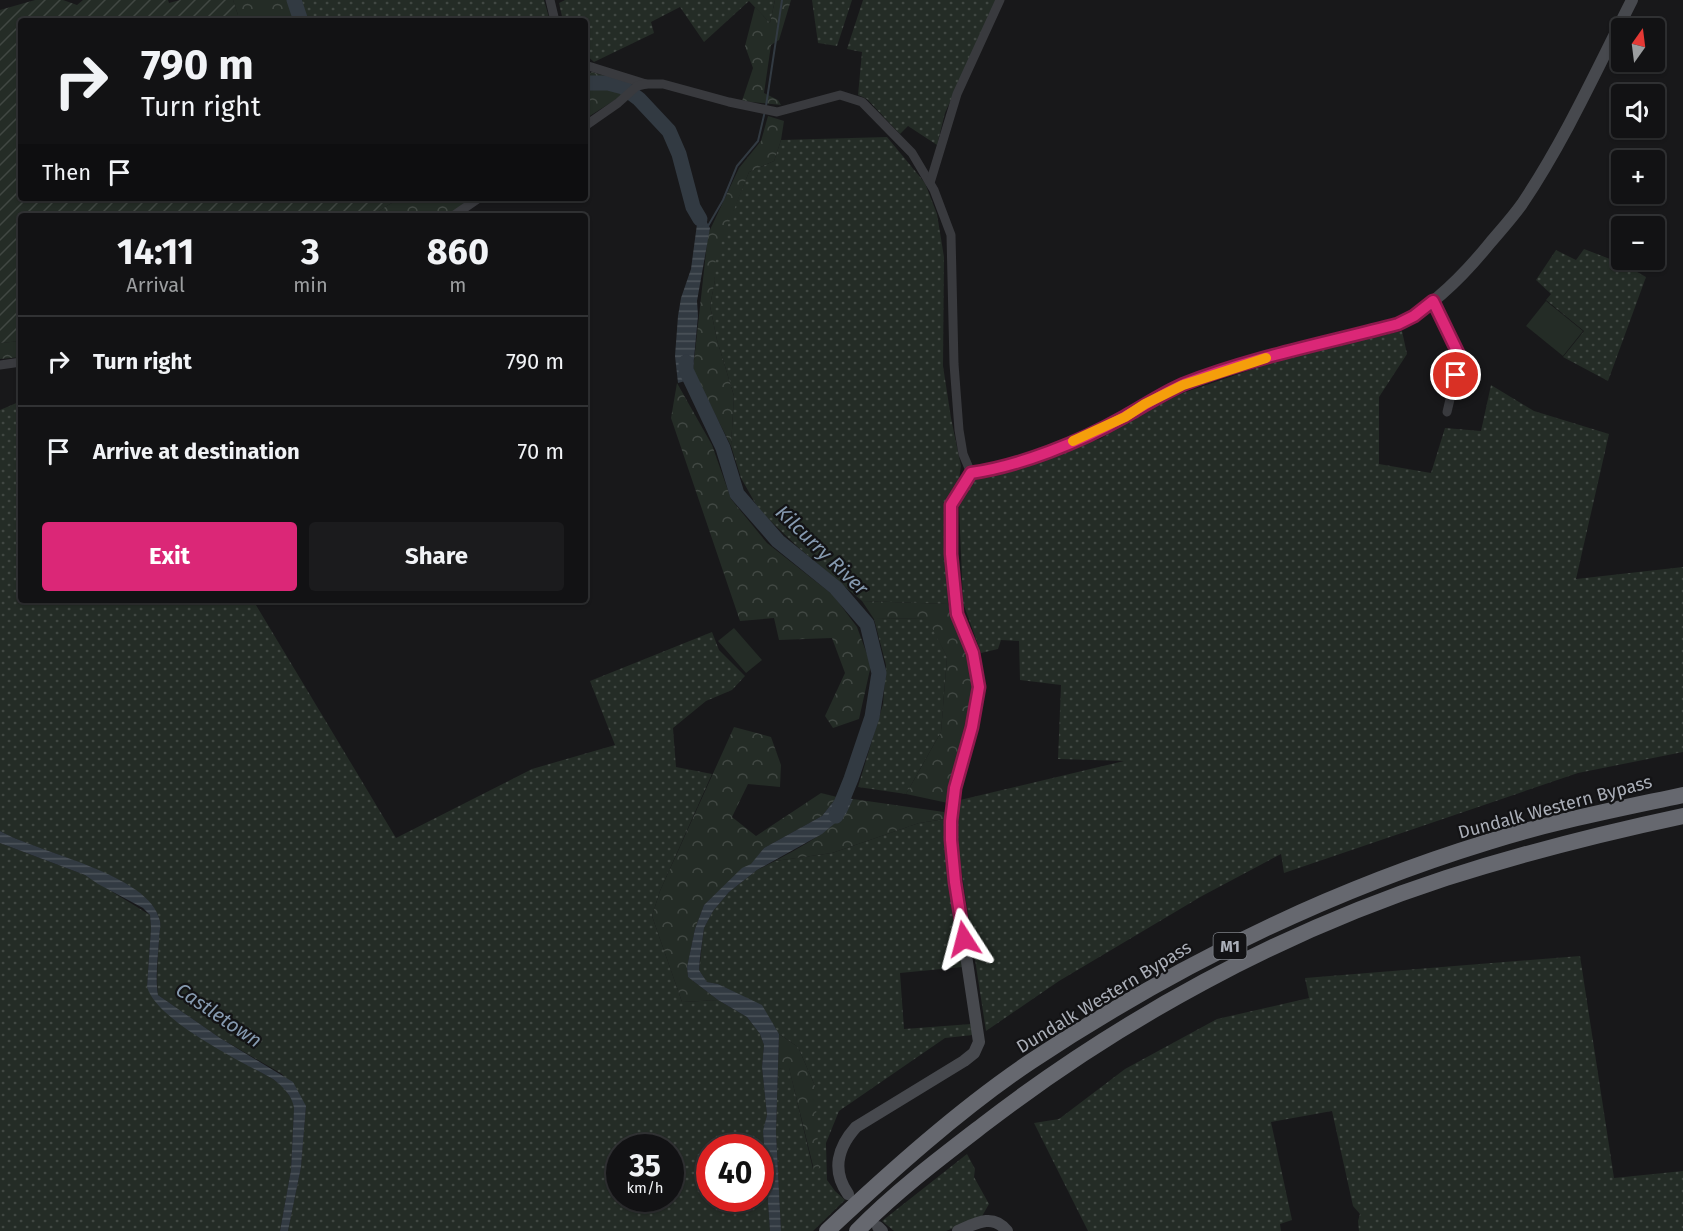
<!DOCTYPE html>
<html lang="en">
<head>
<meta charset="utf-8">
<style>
  :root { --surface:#121214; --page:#1b1b1d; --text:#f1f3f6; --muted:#9c9ea0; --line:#313234; --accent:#db2777 }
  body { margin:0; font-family:"Fira Sans",sans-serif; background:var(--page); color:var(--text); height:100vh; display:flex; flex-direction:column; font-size:22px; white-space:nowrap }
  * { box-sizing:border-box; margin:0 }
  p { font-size:20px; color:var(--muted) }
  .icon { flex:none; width:33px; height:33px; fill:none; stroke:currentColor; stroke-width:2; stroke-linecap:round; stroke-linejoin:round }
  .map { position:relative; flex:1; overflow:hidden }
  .drawer { position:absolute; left:18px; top:213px; width:570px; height:390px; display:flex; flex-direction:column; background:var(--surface); border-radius:6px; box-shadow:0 2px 4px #0004,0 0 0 2px var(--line) }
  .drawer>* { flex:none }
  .top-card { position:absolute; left:18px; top:18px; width:570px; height:183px; border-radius:6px; box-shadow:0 2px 4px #0004,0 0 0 2px var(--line); background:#121214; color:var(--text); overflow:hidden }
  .needle { width:39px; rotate:14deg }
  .buttons { position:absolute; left:1611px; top:18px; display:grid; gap:12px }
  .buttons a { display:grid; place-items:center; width:54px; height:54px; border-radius:6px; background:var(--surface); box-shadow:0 2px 4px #0004,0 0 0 2px var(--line); font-size:30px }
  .speed { position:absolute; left:606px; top:1134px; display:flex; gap:12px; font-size:30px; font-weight:700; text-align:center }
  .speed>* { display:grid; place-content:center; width:78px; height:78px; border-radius:50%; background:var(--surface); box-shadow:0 2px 4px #0004,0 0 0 2px var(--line); line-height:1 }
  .speed small { font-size:15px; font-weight:400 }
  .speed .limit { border:9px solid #d22; background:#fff; color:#111 }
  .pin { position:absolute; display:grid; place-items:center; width:51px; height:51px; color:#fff; margin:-26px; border:3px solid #fff; border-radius:50%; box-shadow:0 2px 6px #0007 }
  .me { position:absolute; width:66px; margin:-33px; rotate:351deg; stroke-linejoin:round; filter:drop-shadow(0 0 4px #0008) }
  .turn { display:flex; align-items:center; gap:21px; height:126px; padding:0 24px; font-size:27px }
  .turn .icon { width:78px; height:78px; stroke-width:2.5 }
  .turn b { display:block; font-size:42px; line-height:51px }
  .then { display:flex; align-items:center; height:57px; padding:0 24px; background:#0003; gap:12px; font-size:22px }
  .eta { display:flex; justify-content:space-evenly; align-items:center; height:102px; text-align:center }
  .eta b { font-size:36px; font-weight:700; line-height:42px }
  .action { display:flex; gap:12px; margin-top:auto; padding:12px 24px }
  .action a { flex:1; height:69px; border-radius:6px; background:var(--accent); color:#fff; font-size:24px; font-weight:700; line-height:69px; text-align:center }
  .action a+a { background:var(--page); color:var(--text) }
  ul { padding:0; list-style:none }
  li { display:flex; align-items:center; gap:18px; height:90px; padding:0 24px; border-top:2px solid var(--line) }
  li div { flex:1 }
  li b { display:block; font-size:22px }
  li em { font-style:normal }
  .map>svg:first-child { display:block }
  .grass { fill:url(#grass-dots); fill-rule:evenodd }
  .forest { fill:url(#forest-crowns) }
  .garden { fill:url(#garden-furrows) }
  .pitch { fill:#242c26 }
  .water { fill:url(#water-rules) }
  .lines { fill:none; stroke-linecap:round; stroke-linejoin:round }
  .stream { stroke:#323a42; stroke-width:2 }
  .river { stroke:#323a42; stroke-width:15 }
  .street { stroke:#393a3e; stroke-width:9 }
  .secondary { stroke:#47494e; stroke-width:12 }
  .highway { stroke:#66686f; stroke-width:16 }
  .route-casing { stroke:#8e194d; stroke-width:15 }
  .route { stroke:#db2777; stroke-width:10 }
  .slow { stroke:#f59e0b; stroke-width:10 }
  .labels { text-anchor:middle; stroke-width:4.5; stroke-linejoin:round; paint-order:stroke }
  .shield { fill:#131315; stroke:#7d8087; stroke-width:1.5 }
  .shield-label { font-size:16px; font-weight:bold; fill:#abafb8 }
  .street-label { font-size:18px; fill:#abafb8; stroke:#131315 }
  .water-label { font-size:20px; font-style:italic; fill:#869ab0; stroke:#131315 }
</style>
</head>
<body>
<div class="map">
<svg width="1683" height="1231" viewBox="0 0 1683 1231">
  <defs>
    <pattern id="grass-dots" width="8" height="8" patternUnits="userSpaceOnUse" patternTransform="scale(1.5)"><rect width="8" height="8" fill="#242c26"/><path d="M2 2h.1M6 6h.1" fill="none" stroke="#414843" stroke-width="1.8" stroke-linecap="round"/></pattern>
    <pattern id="forest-crowns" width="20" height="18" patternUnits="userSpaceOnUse" patternTransform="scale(1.5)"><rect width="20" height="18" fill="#242c26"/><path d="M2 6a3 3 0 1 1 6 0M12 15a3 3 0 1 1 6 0" fill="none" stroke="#414843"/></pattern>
    <pattern id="garden-furrows" width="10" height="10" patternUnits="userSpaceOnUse" patternTransform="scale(1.5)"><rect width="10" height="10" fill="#242c26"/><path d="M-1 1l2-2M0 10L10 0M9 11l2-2" fill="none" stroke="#414843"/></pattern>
    <pattern id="water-rules" width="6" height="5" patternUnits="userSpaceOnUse" patternTransform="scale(1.5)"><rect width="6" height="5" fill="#323a42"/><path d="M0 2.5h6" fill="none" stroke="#4d545b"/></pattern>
  </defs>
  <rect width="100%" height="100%" fill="#18181a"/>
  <g class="grass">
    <polygon points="301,0 544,0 550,21 307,21"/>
    <polygon points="565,0 775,0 770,23 749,1 704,42 680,7 651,22 654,33 594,62 585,54 585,21 563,21 559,3"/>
    <polygon points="812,0 852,0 837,46 818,43"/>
    <polygon points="863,0 996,0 945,113 937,145 908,126 900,134 867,99 858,95 862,52 847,49"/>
    <polygon points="887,137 925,183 937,214 944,257 943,366 951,418 961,466 959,479 946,505 948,604 862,601 800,549 759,510 741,478 731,446 734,396 717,340 710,306 715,280 712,270 721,240 749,172 774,161 781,140"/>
    <polygon points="1584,249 1623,264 1646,277 1608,381 1563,357 1584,331 1546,300 1551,294 1536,280 1556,250 1576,260"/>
    <polygon points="1402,331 1407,354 1379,397 1379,464 1431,473 1445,428 1481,431 1491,385 1534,411 1609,434 1576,579 1683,567 1683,752 1578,773 1284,873 1281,854 1202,896 1059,981 986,1031 956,836 960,800 1124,761 1058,759 1061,685 1020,680 1019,641 1001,640 998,649 981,653 963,603 959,505 974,478 1010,472 1075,446 1100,439 1152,407 1183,393 1294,355"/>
    <path d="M 21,401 L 21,600 L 253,600 L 396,838 L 532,769 L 615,745 L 590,681 L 712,632 L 719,650 L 745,676 L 732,690 L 706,701 L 673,728 L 676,767 L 712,774 L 660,891 L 652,916 L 682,1002 L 718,1000 L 747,1017 L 760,1034 L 764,1045 L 762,1067 L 767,1115 L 763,1132 L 770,1231 L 288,1231 L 301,1167 L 306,1106 L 282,1074 L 220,1038 L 158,995 C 156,977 158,958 159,940 C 159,934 161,927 160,921 C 151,875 38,853 0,831 L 0,410 ZM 620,1148 L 670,1148 L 670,1198 L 620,1198 ZM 710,1148 L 760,1148 L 760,1198 L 710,1198 Z"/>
    <polygon points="928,618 947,657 941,732 906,794 858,787 883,704 886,665 874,619"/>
    <polygon points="945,819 944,845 962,967 900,973 904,1029 971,1024 973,1035 945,1038 839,1111 826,1143 827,1180 835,1191 845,1200 813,1231 781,1231 776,1132 778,1069 789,1067 813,1169 815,1086 798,1047 779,1034 762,1006 718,984 707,982 699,970 704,928 713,911 729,892 757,870 775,861 832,853 919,823"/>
    <polygon points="0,843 85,875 150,915 151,928 147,987 223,1051 273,1079 284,1088 293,1101 294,1108 291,1170 280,1231 0,1231"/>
    <polygon points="1580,956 1614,1178 1683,1171 1683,1231 1359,1231 1358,1221 1360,1214 1353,1206 1332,1111 1271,1122 1292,1220 1280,1224 1281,1231 1088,1231 1034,1123 1059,1119 1125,1069 1217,1019 1309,998 1305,978"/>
    <polygon points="967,1154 975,1169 974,1177 989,1204 981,1218 946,1231 894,1231 882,1221"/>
  </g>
  <g class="forest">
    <polygon points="233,0 301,0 307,21 240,21"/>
    <polygon points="775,0 791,0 779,40 771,45 764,93 778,100 781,105 742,101 753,68 745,46 755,7 770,23"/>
    <polygon points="592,72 633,84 618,98 585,119 585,76"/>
    <polygon points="768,116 784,121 781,140 774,161 749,172 722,240 713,270 715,280 710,306 717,340 734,396 731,446 693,370 708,234 739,168 761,141"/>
    <polygon points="400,198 470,198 448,216 370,216"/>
    <polygon points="21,341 21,357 0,359 0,343"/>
    <polygon points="677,383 712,445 731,499 767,543 833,595 857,627 871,665 859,719 833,728 825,716 845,673 832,638 779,640 774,618 740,621 671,418"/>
    <path d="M 862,601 L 948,604 C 955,622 969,647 971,665 C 978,711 960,759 948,803 L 906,794 L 941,732 L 947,657 L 927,618 L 874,619 Z"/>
    <polygon points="734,727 771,737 781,765 780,787 748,784 732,817 756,836 821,793 837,797 822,816 764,848 751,865 742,869 704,905 695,929 687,967 688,977 718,1000 682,1002 652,916 660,891"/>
    <path d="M 853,799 L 944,812 L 945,819 L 919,823 L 832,853 L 775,861 C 804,845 838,829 853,799 Z"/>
    <polygon points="779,1034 798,1047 815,1086 819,1168 814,1170 789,1068 778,1069"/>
  </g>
  <polygon class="garden" points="35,0 63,0 77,5 83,0 168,0 169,3 180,0 233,0 240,21 21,21 21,198 400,198 370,216 21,216 21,341 0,343 0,10"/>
  <g class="pitch">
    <polygon points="1546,301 1583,331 1563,356 1526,326"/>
    <polygon points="734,628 762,660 746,673 718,641"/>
  </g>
  <g class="water">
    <polygon points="695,200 710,228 697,301 698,316 692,379 678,383 675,356 678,316 681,298 691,269 697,224 687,202"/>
    <polygon points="837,797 853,799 846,814 822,834 757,870 729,892 713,911 704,928 700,958 699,970 707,982 718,984 762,1005 779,1034 776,1132 781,1231 770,1231 763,1131 767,1115 762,1067 764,1045 760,1034 747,1017 718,1000 688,977 687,967 695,929 704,905 742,868 751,864 764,848 822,816"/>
    <path d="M 0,831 C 38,853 151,874 160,921 C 161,927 159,934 159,940 C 158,958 155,977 158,995 L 220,1038 L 293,1082 L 306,1106 L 301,1167 L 288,1231 L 280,1231 L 291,1170 L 294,1108 C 292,1095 283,1087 273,1079 C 242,1062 157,1021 147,987 L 151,928 L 150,915 L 143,908 L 98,884 L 85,875 L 0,843 Z"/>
  </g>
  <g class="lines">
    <g class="stream">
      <polyline points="766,106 782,0"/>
      <polyline points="708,226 723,200 737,166 758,141 765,111"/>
    </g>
    <g class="river">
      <polyline points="294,0 301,21"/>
      <polyline points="585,83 608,83 623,87 639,99 669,131 679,154 693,207 700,219"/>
      <polyline points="686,362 686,370 723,448 737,494 778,541 836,588 867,624 879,673 872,717 851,779 836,816"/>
    </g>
    <g class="street">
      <polyline points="550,0 555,21"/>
      <polyline points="585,65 646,84"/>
      <polyline points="585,126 618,103 637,86 646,84 663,84 729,102 777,112 840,95 862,102 912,153 934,190 951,235 954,364 959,430 963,454 971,473"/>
      <polyline points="930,183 957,94 1000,0"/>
      <polyline points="453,216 479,198"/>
      <polyline points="1433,301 1460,357 1447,412"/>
      <polyline points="0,365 21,362"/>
    </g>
    <g class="secondary">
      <path d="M 848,1194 C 831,1170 838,1147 856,1127 L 964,1061 L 974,1053 L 979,1042 L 955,882 L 950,840 L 955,788 L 972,727 L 979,687 L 973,653 L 957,614 L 951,554 L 951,505 L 971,473 C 1021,465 1080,442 1124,417 C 1144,406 1163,393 1184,384 C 1253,358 1327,343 1399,324 C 1435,305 1464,275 1490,243 C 1501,230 1512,218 1522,204 C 1565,140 1597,69 1632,0"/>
      <polyline points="878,1227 882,1231"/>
      <path d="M 958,1231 C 976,1223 993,1213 1007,1231"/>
    </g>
    <g class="highway">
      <path d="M 827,1231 C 889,1173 960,1109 1030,1062 C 1172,968 1325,892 1488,842 C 1551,822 1618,809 1683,795"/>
      <path d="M 857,1231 C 895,1192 940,1158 983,1125 C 1122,1018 1280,932 1446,878 C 1524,853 1603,833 1683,816"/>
    </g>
  </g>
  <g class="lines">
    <defs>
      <path id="route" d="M 964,939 L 955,882 L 951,840 L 951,821 L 955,788 L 972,727 L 979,687 L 973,653 L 957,614 L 951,554 L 951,505 L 971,473 C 1020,466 1080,442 1124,417 C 1144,406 1163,393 1184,384 C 1253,357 1327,343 1398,324 L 1414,316 L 1433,301 L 1460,357 L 1456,375"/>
    </defs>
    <use href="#route" class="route-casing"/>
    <use href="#route" class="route"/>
    <polyline class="slow" points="1073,441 1125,417 1145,404 1183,385 1266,358"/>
  </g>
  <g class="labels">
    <rect class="shield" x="1213.5" y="933" width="33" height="26" rx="4.5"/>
    <g class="shield-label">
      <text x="1230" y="952">M1</text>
    </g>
    <g class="street-label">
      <text transform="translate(1555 807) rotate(-15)" y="6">Dundalk Western Bypass</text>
      <text transform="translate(1104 997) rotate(-31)" y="6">Dundalk Western Bypass</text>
    </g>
    <g class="water-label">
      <text transform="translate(822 550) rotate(44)" y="7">Kilcurry River</text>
      <text transform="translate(219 1015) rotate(34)" y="7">Castletown</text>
    </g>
  </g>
</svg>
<div class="buttons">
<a><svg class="needle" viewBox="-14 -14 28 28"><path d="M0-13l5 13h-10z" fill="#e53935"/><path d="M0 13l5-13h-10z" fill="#9c9ea0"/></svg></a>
<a><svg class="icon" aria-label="sound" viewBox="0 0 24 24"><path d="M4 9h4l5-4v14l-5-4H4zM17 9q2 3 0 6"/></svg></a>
<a>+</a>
<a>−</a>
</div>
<div class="speed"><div>35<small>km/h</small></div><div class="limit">40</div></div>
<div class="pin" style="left:1456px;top:375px;background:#d93025"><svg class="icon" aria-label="arrive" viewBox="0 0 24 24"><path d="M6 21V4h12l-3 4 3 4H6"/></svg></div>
<svg class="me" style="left:964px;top:939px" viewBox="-20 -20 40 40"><path d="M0-17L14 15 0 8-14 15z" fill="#db2777" stroke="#fff" stroke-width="4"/></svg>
<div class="top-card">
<div class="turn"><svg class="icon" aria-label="right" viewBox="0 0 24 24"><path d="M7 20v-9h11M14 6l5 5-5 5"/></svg><div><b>790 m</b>Turn right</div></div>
<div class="then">Then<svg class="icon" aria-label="arrive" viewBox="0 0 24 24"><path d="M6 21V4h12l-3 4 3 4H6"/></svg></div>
</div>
<section class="drawer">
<div class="eta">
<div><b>14:11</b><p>Arrival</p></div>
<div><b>3</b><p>min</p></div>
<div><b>860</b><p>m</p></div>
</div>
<ul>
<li><svg class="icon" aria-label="right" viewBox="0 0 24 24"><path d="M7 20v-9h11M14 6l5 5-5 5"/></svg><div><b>Turn right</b></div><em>790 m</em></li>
<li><svg class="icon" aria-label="arrive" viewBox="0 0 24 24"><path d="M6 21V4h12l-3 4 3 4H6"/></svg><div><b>Arrive at destination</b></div><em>70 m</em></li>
</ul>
<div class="action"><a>Exit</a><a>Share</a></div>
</section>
</div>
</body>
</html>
